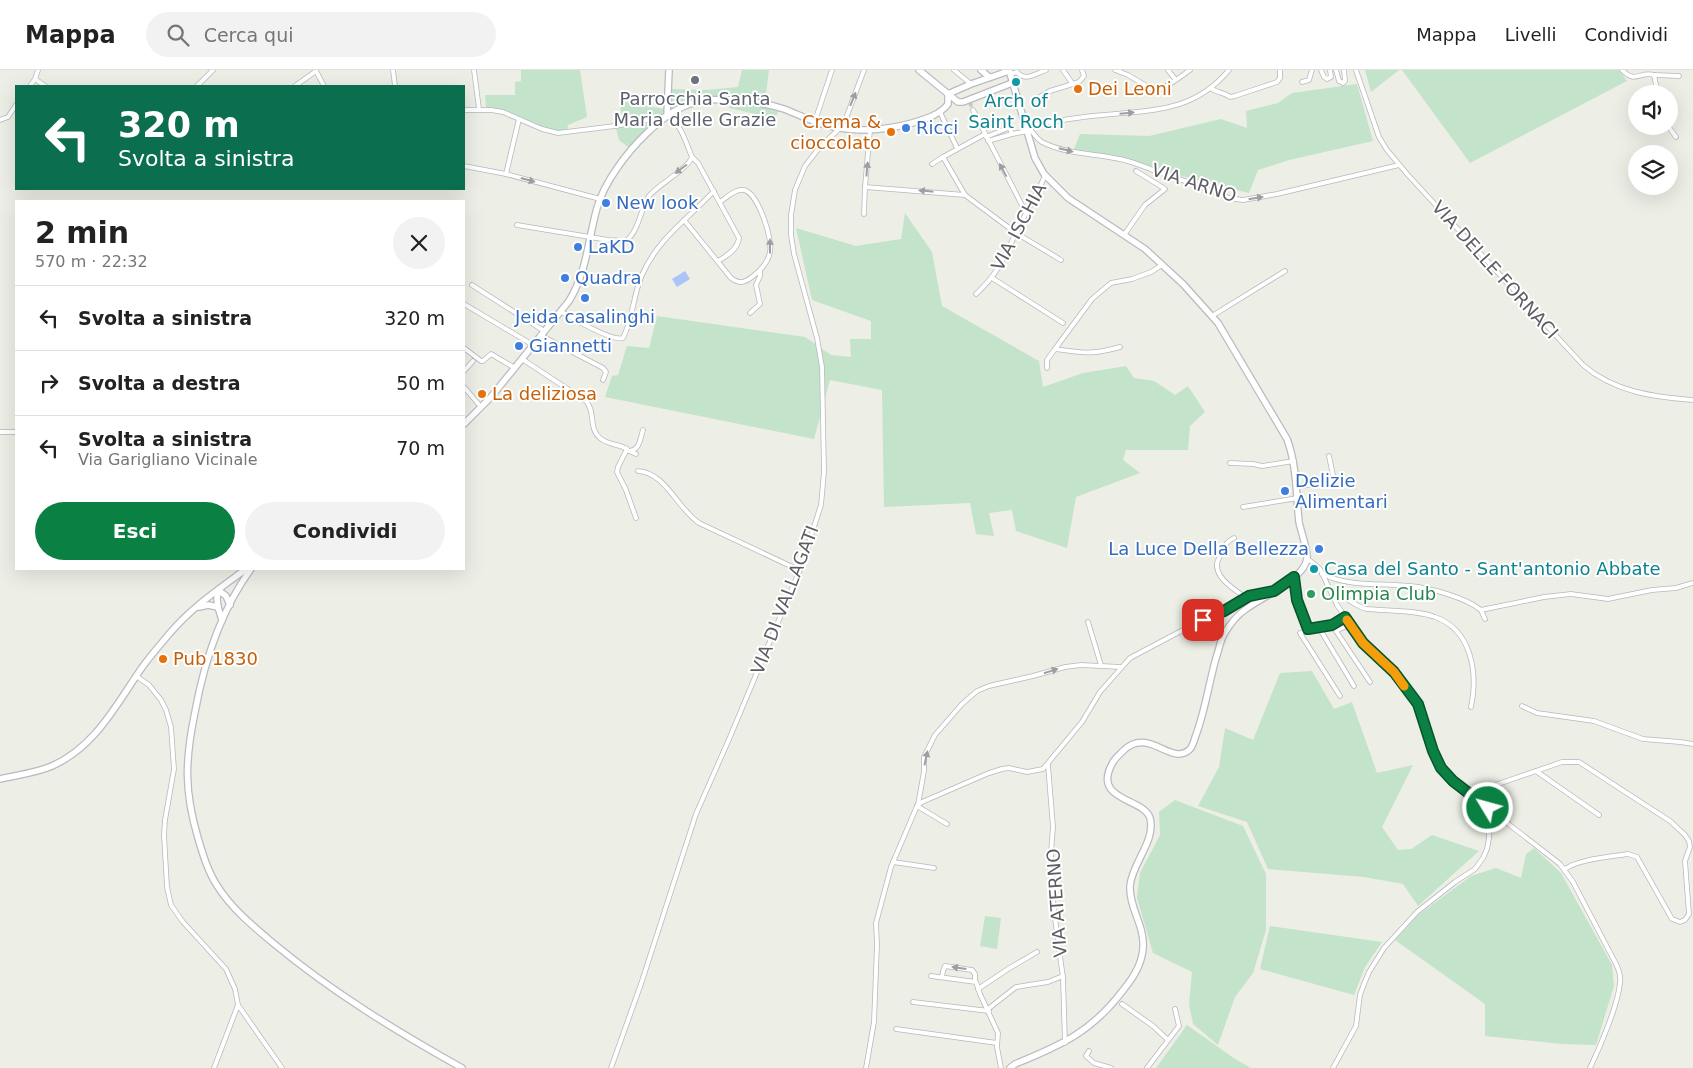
<!DOCTYPE html>
<html lang="it">
<head>
<meta charset="utf-8">
<style>
  :root { --surface:#fff; --page:#f2f2f2; --text:#222; --muted:#767676; --line:#e0e0e0; --accent:#0b8043 }
  body { margin:0; font-family:"DejaVu Sans",sans-serif; background:var(--page); color:var(--text); height:100vh; display:flex; flex-direction:column; font-size:19px; white-space:nowrap }
  * { box-sizing:border-box; margin:0 }
  p { font-size:16px; color:var(--muted) }
  .icon { flex:none; width:28px; height:28px; fill:none; stroke:currentColor; stroke-width:2; stroke-linecap:round; stroke-linejoin:round }
  .map { position:relative; flex:1; overflow:hidden }
  .details { position:absolute; left:15px; top:130px; width:450px; height:370px; display:flex; flex-direction:column; background:var(--surface); border-radius:0px; box-shadow:0 5px 20px #0002 }
  .details>* { flex:none }
  .banner { position:absolute; left:15px; top:15px; width:450px; height:105px; border-radius:0px; box-shadow:0 5px 20px #0002; background:#0b6e4f; color:#fff; overflow:hidden }
  .fabs { position:absolute; left:1628px; top:15px; display:grid; gap:10px }
  .fabs a { display:grid; place-items:center; width:50px; height:50px; border-radius:50%; background:var(--surface); box-shadow:0 5px 20px #0002; font-size:25px }
  .pin { position:absolute; display:grid; place-items:center; width:42px; height:42px; color:#fff; margin:-21px; border-radius:10px; box-shadow:0 2px 8px #0006 }
  .me { position:absolute; width:55px; margin:-28px; rotate:307deg; stroke-linejoin:round; filter:drop-shadow(0 0 4px #0008) }
  .turn { display:flex; align-items:center; gap:18px; height:105px; padding:0 20px; font-size:22px }
  .turn .icon { width:65px; height:65px; stroke-width:2.5 }
  .turn b { display:block; font-size:35px; line-height:42px }
  .round { display:grid; place-items:center; flex:none; width:52px; height:52px; border-radius:26px; background:var(--page) }
  .headline { display:flex; align-items:center; justify-content:space-between; height:85px; padding:0 20px }
  h1 { font-size:30px; font-weight:700; line-height:38px }
  .primary-button { display:flex; gap:10px; margin-top:auto; padding:10px 20px }
  .primary-button a { flex:1; height:58px; border-radius:30px; background:var(--accent); color:#fff; font-size:20px; font-weight:700; line-height:58px; text-align:center }
  .primary-button a+a { background:var(--page); color:var(--text) }
  ul { padding:0; list-style:none }
  li { display:flex; align-items:center; gap:15px; height:65px; padding:0 20px; border-top:1px solid var(--line) }
  li div { flex:1 }
  li b { display:block; font-size:19px }
  li em { font-style:normal }
  header { display:flex; align-items:center; gap:30px; box-sizing:border-box; height:70px; padding:0 25px; background:var(--surface); border-bottom:1px solid var(--line) }
  header strong { font-size:24px }
  nav { display:flex; gap:28px; margin-inline-start:auto; font-size:18px }
  .search { width:350px; height:45px; background:var(--page); display:flex; align-items:center; gap:12px; box-sizing:border-box; padding:0 18px; border-radius:28px; color:var(--muted); font-size:19px }
  .map>svg:first-child { display:block }
  .green { fill:#c4e3cb }
  .water { fill:#acc4f7 }
  .lines { fill:none; stroke-linecap:round; stroke-linejoin:round }
  .street-tunnel { stroke:#c9cac5; stroke-width:4; stroke-dasharray:4 2; stroke-linecap:butt }
  .street-casing { stroke:#b7b8bd; stroke-width:5.5 }
  .secondary-casing { stroke:#babbc1; stroke-width:8 }
  .street { stroke:#fff; stroke-width:4 }
  .secondary { stroke:#fff; stroke-width:5.5 }
  .oneway { fill:#9e9ea2 }
  .route-casing { stroke:#07532c; stroke-width:12 }
  .route { stroke:#0b8043; stroke-width:9 }
  .slow { stroke:#f59e0b; stroke-width:9 }
  .worship-dot { fill:#6b7280; stroke:#fff; stroke-width:2 }
  .culture-dot { fill:#0f9aa8; stroke:#fff; stroke-width:2 }
  .food-dot { fill:#e8710a; stroke:#fff; stroke-width:2 }
  .shop-dot { fill:#3f7fe0; stroke:#fff; stroke-width:2 }
  .leisure-dot { fill:#2e9e5b; stroke:#fff; stroke-width:2 }
  .labels { text-anchor:middle; stroke-width:4; stroke-linejoin:round; paint-order:stroke }
  .food-label { font-size:18px; fill:#c56008; stroke:#fff; text-anchor:start }
  .worship-label { font-size:18px; fill:#5b616d; stroke:#fff }
  .culture-label { font-size:18px; fill:#0d838f; stroke:#fff }
  .shop-label { font-size:18px; fill:#366cbe; stroke:#fff; text-anchor:start }
  .street-label { font-size:18px; fill:#5d5e64; stroke:#fff }
  .leisure-label { font-size:18px; fill:#27864d; stroke:#fff; text-anchor:start }
</style>
</head>
<body>
<header>
<strong>Mappa</strong>
<div class="search"><svg class="icon" aria-label="search" viewBox="0 0 24 24"><circle cx="10" cy="10" r="6"/><path d="M15 15l6 6"/></svg>Cerca qui</div>
<nav><a>Mappa</a><a>Livelli</a><a>Condividi</a></nav>
</header>
<div class="map">
<svg width="1693" height="998" viewBox="0 0 1693 998">
  <rect width="100%" height="100%" fill="#edeee5"/>
  <g class="green">
    <polygon points="521,0 580,0 587,47 568,55 567,62 548,61 511,43 486,38 485,25 515,25 515,12 521,11"/>
    <polygon points="742,0 769,0 765,32 698,30 664,45 622,51 620,31 664,39 664,44 672,19 707,20 738,17"/>
    <polygon points="1365,0 1399,0 1371,22"/>
    <polygon points="1402,0 1619,0 1627,11 1470,93"/>
    <polygon points="1357,14 1373,71 1289,90 1258,100 1249,123 1074,79 1080,64 1149,66 1221,49 1247,58 1246,41 1278,33 1292,23"/>
    <polygon points="731,32 757,34 779,40 773,52 768,47 729,38"/>
    <polygon points="645,51 649,57 631,75 628,77 619,70 616,58"/>
    <polygon points="905,143 932,182 942,236 1039,291 1043,317 1083,303 1126,296 1134,308 1154,311 1175,325 1188,316 1205,342 1190,356 1188,380 1126,380 1123,390 1140,403 1076,427 1067,478 1016,461 1012,440 989,443 994,466 976,464 970,433 884,437 882,320 830,310 814,369 605,327 612,306 618,305 627,276 649,278 657,246 805,267 831,285 851,287 850,269 871,269 871,251 812,230 796,158 856,176 901,169"/>
    <polygon points="1312,601 1334,639 1352,632 1377,703 1413,695 1382,757 1398,780 1411,779 1432,765 1479,781 1418,836 1403,814 1364,807 1268,799 1247,752 1198,736 1219,697 1225,658 1253,670 1280,603"/>
    <polygon points="1175,730 1243,756 1266,804 1266,860 1253,903 1235,927 1218,975 1193,954 1189,934 1192,902 1153,883 1137,828 1140,803 1160,765 1159,742"/>
    <polygon points="1534,778 1561,803 1612,895 1614,916 1596,975 1562,974 1485,966 1485,934 1395,870 1417,846 1471,806 1496,798 1521,808 1526,784"/>
    <polygon points="985,846 1001,848 997,879 980,876"/>
    <polygon points="1270,856 1382,872 1365,897 1354,925 1260,899"/>
    <polygon points="1187,955 1235,989 1251,998 1156,998"/>
  </g>
  <polygon class="water" points="685,201 690,209 677,217 672,209"/>
  <g class="lines">
    <polyline class="street-tunnel" points="970,33 973,40"/>
    <defs>
      <g id="street">
        <polyline points="393,0 395,16"/>
        <polyline points="474,0 479,39"/>
        <polyline points="954,0 971,14"/>
        <polyline points="1063,0 1072,13"/>
        <path d="M 1115,0 L 1128,5 L 1155,21 C 1165,18 1182,6 1190,0"/>
        <polyline points="1168,0 1175,9"/>
        <polyline points="1321,0 1324,7 1327,9 1331,7 1330,0"/>
        <polyline points="1336,0 1339,11 1343,13 1345,11 1344,0"/>
        <path d="M 1356,0 L 1379,67 L 1387,80 L 1408,105 L 1583,295 C 1614,322 1654,327 1693,330"/>
        <path d="M 1622,0 C 1635,14 1640,1 1654,5 L 1658,24"/>
        <polyline points="316,1 324,16"/>
        <path d="M 1010,4 L 1017,2 C 1025,12 1035,4 1046,0"/>
        <polyline points="1654,5 1679,6"/>
        <polyline points="35,9 45,16"/>
        <polyline points="1302,12 1309,10 1312,0"/>
        <polyline points="30,16 35,9 38,0"/>
        <polyline points="197,16 213,0"/>
        <polyline points="295,16 316,1"/>
        <path d="M 1211,18 C 1216,23 1224,22 1230,27 L 1235,26 L 1277,12 L 1280,8 L 1280,0"/>
        <polyline points="1038,28 1050,21 1079,12 1084,6 1082,0"/>
        <path d="M 464,40 L 491,40 L 503,42 L 542,59 L 558,63 L 615,56 L 667,46 C 681,53 686,73 692,87 C 688,99 660,113 649,126 C 640,140 639,161 626,171 L 608,170 L 517,155"/>
        <polyline points="973,40 1026,143"/>
        <polyline points="940,42 957,78"/>
        <polyline points="0,50 8,47 16,35"/>
        <polyline points="815,51 832,0"/>
        <path d="M 1027,56 C 1033,61 1035,68 1042,72 C 1067,85 1097,83 1124,90 C 1137,93 1149,99 1161,103 C 1184,111 1207,118 1229,128 L 1243,130 L 1277,124 L 1399,95"/>
        <path d="M 1027,56 C 1052,52 1077,47 1103,45 C 1153,40 1194,42 1229,0"/>
        <polyline points="1668,56 1676,67"/>
        <polyline points="842,59 864,0"/>
        <polyline points="870,60 865,117 965,125"/>
        <polyline points="985,64 943,87 965,125 1016,163 1061,190"/>
        <polyline points="986,67 1008,58 1010,59 1012,64"/>
        <polyline points="988,71 1012,64 1028,61"/>
        <path d="M 692,87 L 698,93 L 739,168 C 738,179 727,186 718,191"/>
        <polyline points="932,94 943,87"/>
        <polyline points="464,96 506,104 600,129"/>
        <polyline points="506,104 519,49"/>
        <polyline points="864,144 865,117"/>
        <path d="M 684,150 L 731,208 C 739,214 744,213 752,207 C 760,201 768,193 770,182 C 773,169 758,123 744,120 C 736,118 726,128 720,132"/>
        <polyline points="1124,165 1145,135 1165,119 1136,101"/>
        <polyline points="992,208 1063,253"/>
        <polyline points="472,215 544,261"/>
        <path d="M 976,224 C 1001,201 1005,184 1020,155 C 1028,139 1037,123 1045,106"/>
        <polyline points="464,234 533,275"/>
        <path d="M 560,241 C 572,248 612,272 623,268 C 633,249 633,225 642,205 C 659,167 687,150 714,121"/>
        <polyline points="750,243 760,234 756,215 760,206 760,201"/>
        <polyline points="1212,246 1285,201"/>
        <polyline points="540,265 603,298 606,302 603,310"/>
        <path d="M 1120,277 C 1092,285 1083,283 1055,279 L 1092,229 L 1111,213 L 1132,209 L 1151,202 L 1162,195"/>
        <polyline points="464,278 481,291 483,291 491,284 515,298"/>
        <path d="M 522,289 L 586,331 C 596,342 588,358 600,368 C 608,375 619,374 627,379 L 618,397 L 617,402 L 626,420 L 636,448"/>
        <polyline points="1047,298 1047,290 1055,279"/>
        <polyline points="464,301 473,291"/>
        <polyline points="464,317 481,337"/>
        <polyline points="0,362 16,362"/>
        <path d="M 629,381 C 640,380 640,369 643,360"/>
        <polyline points="629,381 636,384"/>
        <polyline points="1230,393 1253,394 1262,396 1294,391"/>
        <path d="M 638,401 C 666,403 677,438 699,453 L 799,500"/>
        <polyline points="1297,417 1334,410 1329,386"/>
        <polyline points="1243,437 1298,428"/>
        <path d="M 1234,468 C 1227,471 1225,475 1222,482 C 1220,486 1218,490 1217,493 C 1215,509 1236,520 1246,528"/>
        <path d="M 1307,488 L 1320,499 L 1337,535 L 1363,573 L 1394,602 L 1418,634 L 1433,681 L 1441,698 L 1453,711 L 1560,794 L 1573,812 L 1616,894 C 1619,900 1621,907 1620,913 C 1618,935 1600,977 1590,998"/>
        <path d="M 1322,504 C 1350,517 1379,513 1409,516 C 1429,517 1466,528 1481,540 L 1544,527 L 1571,524 L 1608,529 L 1652,520 L 1676,518 L 1693,513"/>
        <polyline points="1294,507 1297,530 1309,559"/>
        <path d="M 1332,525 C 1346,524 1354,537 1367,539 C 1386,541 1417,540 1435,547 C 1472,560 1478,603 1471,637"/>
        <polyline points="1481,540 1485,549"/>
        <polyline points="1088,552 1101,595"/>
        <polyline points="1332,555 1345,547"/>
        <polyline points="1318,556 1332,555 1370,612"/>
        <polyline points="1336,561 1350,554"/>
        <polyline points="136,606 149,615 161,630 166,640 171,657 174,699 165,750 164,765 167,817 171,835 183,852 226,899 235,919 238,935 282,998"/>
        <polyline points="1340,626 1300,563 1318,556 1354,616"/>
        <polyline points="1522,636 1537,643 1594,651 1643,669 1680,672 1693,674"/>
        <polyline points="1048,695 1053,757 1051,782 1053,833 1063,908 1065,973"/>
        <polyline points="1536,701 1599,745"/>
        <path d="M 1472,726 L 1478,721 L 1562,692 L 1579,692 L 1670,751 L 1685,765 L 1689,771 L 1690,777 L 1685,791 L 1689,844 L 1685,850 L 1680,852 L 1672,849 L 1637,787 L 1628,784 C 1610,787 1579,789 1565,799"/>
        <polyline points="918,735 924,701 924,687 935,665 962,634 977,621 989,616 1033,606 1065,597 1081,595 1121,597"/>
        <polyline points="917,736 947,754"/>
        <polyline points="893,792 934,798"/>
        <polyline points="931,906 976,912 980,924 998,963 997,977 1001,998"/>
        <polyline points="942,907 943,901 945,896 972,900 975,904 975,911"/>
        <polyline points="978,919 1008,899 1037,882"/>
        <polyline points="913,932 989,941"/>
        <polyline points="1122,934 1153,956 1168,970"/>
        <polyline points="988,939 1016,917 1048,912 1063,906"/>
        <polyline points="896,959 997,973"/>
        <polyline points="1089,981 1086,986 1094,993 1111,998"/>
        <polyline points="214,998 238,935"/>
        <polyline points="611,998 641,914 696,744 730,667 801,497 821,435 824,402 822,297 817,268 794,184 791,165 791,145 795,120 805,96 820,77 840,58"/>
        <polyline points="866,998 874,952 877,875 876,853 891,797 917,736 922,732 989,703 1002,699 1009,698 1027,702 1043,699 1082,652 1100,622 1130,588 1183,560 1224,541 1249,526 1272,521"/>
        <polyline points="1147,998 1179,956 1175,939"/>
        <polyline points="1333,998 1356,956 1360,925 1364,914 1369,902 1384,878 1417,842 1455,812 1475,799 1483,788 1487,779 1489,768 1488,738"/>
      </g>
      <g id="secondary">
        <polyline points="919,0 958,32 963,32 1012,13"/>
        <polyline points="981,0 989,7"/>
        <path d="M 1009,0 L 1035,88 L 1044,104 L 1068,128 L 1145,179 L 1183,214 L 1218,253 L 1287,369 C 1297,396 1296,424 1299,452 C 1301,462 1308,480 1307,489 C 1304,509 1262,527 1246,539 C 1237,545 1230,554 1224,564 C 1220,571 1219,580 1216,588 C 1209,613 1205,641 1196,665 C 1194,670 1193,677 1189,680 C 1171,696 1148,656 1123,681 C 1119,685 1114,689 1112,694 C 1092,731 1144,728 1150,748 C 1156,771 1132,793 1130,816 C 1129,838 1145,856 1143,878 C 1142,894 1134,907 1124,919 C 1093,961 1062,975 1015,994 L 1010,998"/>
        <polyline points="948,24 971,14 1009,1"/>
        <polyline points="667,46 669,0"/>
        <path d="M 464,354 L 491,327 L 569,231 C 587,202 588,170 597,138 C 604,112 628,81 647,63 C 676,35 696,27 736,30 C 752,31 768,34 784,39 C 800,45 816,54 834,57 C 859,62 887,60 912,53 C 925,49 940,45 948,34 L 948,24"/>
        <path d="M 251,499 C 221,540 204,593 195,642 C 185,690 184,721 198,768 C 203,785 208,802 218,817 C 232,839 254,857 273,873 C 332,922 396,961 462,998"/>
        <polyline points="199,537 208,535 218,537 222,550"/>
        <polyline points="218,537 217,529 218,520 226,526 230,535"/>
        <path d="M 0,709 C 17,705 36,703 52,696 C 95,677 116,635 141,599 C 150,586 160,575 170,563 C 192,537 219,519 246,499"/>
      </g>
    </defs>
    <use href="#street" class="street-casing"/>
    <use href="#secondary" class="secondary-casing"/>
    <use href="#street" class="street"/>
    <use href="#secondary" class="secondary"/>
  </g>
  <defs><path id="oneway-solid" d="M-6-.8H1V-3.2L6.5 0L1 3.2V.8H-6Z" transform="scale(1.25)"/></defs>
  <g class="oneway">
    <use href="#oneway-solid" transform="translate(853 29) rotate(-68)"/>
    <use href="#oneway-solid" transform="translate(1127 43) rotate(-5)"/>
    <use href="#oneway-solid" transform="translate(1066 80) rotate(14)"/>
    <use href="#oneway-solid" transform="translate(681 99) rotate(143)"/>
    <use href="#oneway-solid" transform="translate(867 99) rotate(-85)"/>
    <use href="#oneway-solid" transform="translate(1003 100) rotate(-118)"/>
    <use href="#oneway-solid" transform="translate(528 110) rotate(15)"/>
    <use href="#oneway-solid" transform="translate(926 121) rotate(-174)"/>
    <use href="#oneway-solid" transform="translate(1256 128) rotate(-9)"/>
    <use href="#oneway-solid" transform="translate(770 176) rotate(-90)"/>
    <use href="#oneway-solid" transform="translate(1051 601) rotate(-18)"/>
    <use href="#oneway-solid" transform="translate(926 688) rotate(-78)"/>
    <use href="#oneway-solid" transform="translate(959 898) rotate(-172)"/>
  </g>
  <g class="lines">
    <defs>
      <polyline id="route" points="1203,550 1224,541 1249,526 1274,521 1294,507 1297,530 1308,559 1332,555 1345,547 1363,573 1394,602 1418,634 1433,681 1441,698 1453,711 1488,738"/>
    </defs>
    <use href="#route" class="route-casing"/>
    <use href="#route" class="route"/>
    <polyline class="slow" points="1347,550 1363,573 1394,602 1404,616"/>
  </g>
  <circle class="worship-dot" cx="695" cy="10" r="5"/>
  <g class="culture-dot">
    <circle cx="1016" cy="12" r="5"/>
    <circle cx="1314" cy="499" r="5"/>
  </g>
  <g class="food-dot">
    <circle cx="1078" cy="19" r="5"/>
    <circle cx="891" cy="62" r="5"/>
    <circle cx="482" cy="324" r="5"/>
    <circle cx="163" cy="589" r="5"/>
  </g>
  <g class="shop-dot">
    <circle cx="906" cy="58" r="5"/>
    <circle cx="606" cy="133" r="5"/>
    <circle cx="578" cy="177" r="5"/>
    <circle cx="565" cy="208" r="5"/>
    <circle cx="585" cy="228" r="5"/>
    <circle cx="519" cy="276" r="5"/>
    <circle cx="1285" cy="421" r="5"/>
    <circle cx="1319" cy="479" r="5"/>
  </g>
  <circle class="leisure-dot" cx="1311" cy="524" r="5"/>
  <g class="labels">
    <g class="food-label">
      <text x="1088" y="25">Dei Leoni</text>
      <text x="881" y="58" text-anchor="end">Crema &amp;<tspan x="881" dy="21">cioccolato</tspan></text>
      <text x="492" y="330">La deliziosa</text>
      <text x="173" y="595">Pub 1830</text>
    </g>
    <g class="worship-label">
      <text x="695" y="35">Parrocchia Santa<tspan x="695" dy="21">Maria delle Grazie</tspan></text>
    </g>
    <g class="culture-label">
      <text x="1016" y="37">Arch of<tspan x="1016" dy="21">Saint Roch</tspan></text>
      <text x="1324" y="505" text-anchor="start">Casa del Santo - Sant'antonio Abbate</text>
    </g>
    <g class="shop-label">
      <text x="916" y="64">Ricci</text>
      <text x="616" y="139">New look</text>
      <text x="588" y="183">LaKD</text>
      <text x="575" y="214">Quadra</text>
      <text x="585" y="253" text-anchor="middle">Jeida casalinghi</text>
      <text x="529" y="282">Giannetti</text>
      <text x="1295" y="417">Delizie<tspan x="1295" dy="21">Alimentari</tspan></text>
      <text x="1309" y="485" text-anchor="end">La Luce Della Bellezza</text>
    </g>
    <g class="street-label">
      <text transform="translate(1194 113) rotate(18)" y="6">VIA ARNO</text>
      <text transform="translate(1019 157) rotate(-62)" y="6">VIA ISCHIA</text>
      <text transform="translate(1495 200) rotate(48)" y="6">VIA DELLE FORNACI</text>
      <text transform="translate(785 530) rotate(-69)" y="6">VIA DI VALLAGATI</text>
      <text transform="translate(1057 833) rotate(-94)" y="6">VIA ATERNO</text>
    </g>
    <g class="leisure-label">
      <text x="1321" y="530">Olimpia Club</text>
    </g>
  </g>
</svg>
<div class="fabs">
<a><svg class="icon" aria-label="sound" viewBox="0 0 24 24"><path d="M4 9h4l5-4v14l-5-4H4zM17 9q2 3 0 6"/></svg></a>
<a><svg class="icon" aria-label="layers" viewBox="0 0 24 24"><path d="M12 4l9 5-9 5-9-5zM3 14l9 5 9-5"/></svg></a>
</div>
<div class="pin" style="left:1203px;top:550px;background:#d93025"><svg class="icon" aria-label="arrive" viewBox="0 0 24 24"><path d="M6 21V4h12l-3 4 3 4H6"/></svg></div>
<svg class="me" style="left:1488px;top:738px" viewBox="-20 -20 40 40"><circle r="17" fill="#0b8043" stroke="#fff" stroke-width="3"/><path d="M0-11L8 9 0 5-8 9z" fill="#fff"/></svg>
<div class="banner">
<div class="turn"><svg class="icon" aria-label="left" viewBox="0 0 24 24"><path d="M17 20v-9H6M10 6l-5 5 5 5"/></svg><div><b>320 m</b>Svolta a sinistra</div></div>
</div>
<section class="details">
<div class="headline"><div><h1>2 min</h1><p>570 m · 22:32</p></div><a class="round"><svg class="icon" aria-label="close" viewBox="0 0 24 24"><path d="M6 6l12 12M18 6L6 18"/></svg></a></div>
<ul>
<li><svg class="icon" aria-label="left" viewBox="0 0 24 24"><path d="M17 20v-9H6M10 6l-5 5 5 5"/></svg><div><b>Svolta a sinistra</b></div><em>320 m</em></li>
<li><svg class="icon" aria-label="right" viewBox="0 0 24 24"><path d="M7 20v-9h11M14 6l5 5-5 5"/></svg><div><b>Svolta a destra</b></div><em>50 m</em></li>
<li><svg class="icon" aria-label="left" viewBox="0 0 24 24"><path d="M17 20v-9H6M10 6l-5 5 5 5"/></svg><div><b>Svolta a sinistra</b><p>Via Garigliano Vicinale</p></div><em>70 m</em></li>
</ul>
<div class="primary-button"><a>Esci</a><a>Condividi</a></div>
</section>
</div>
</body>
</html>
